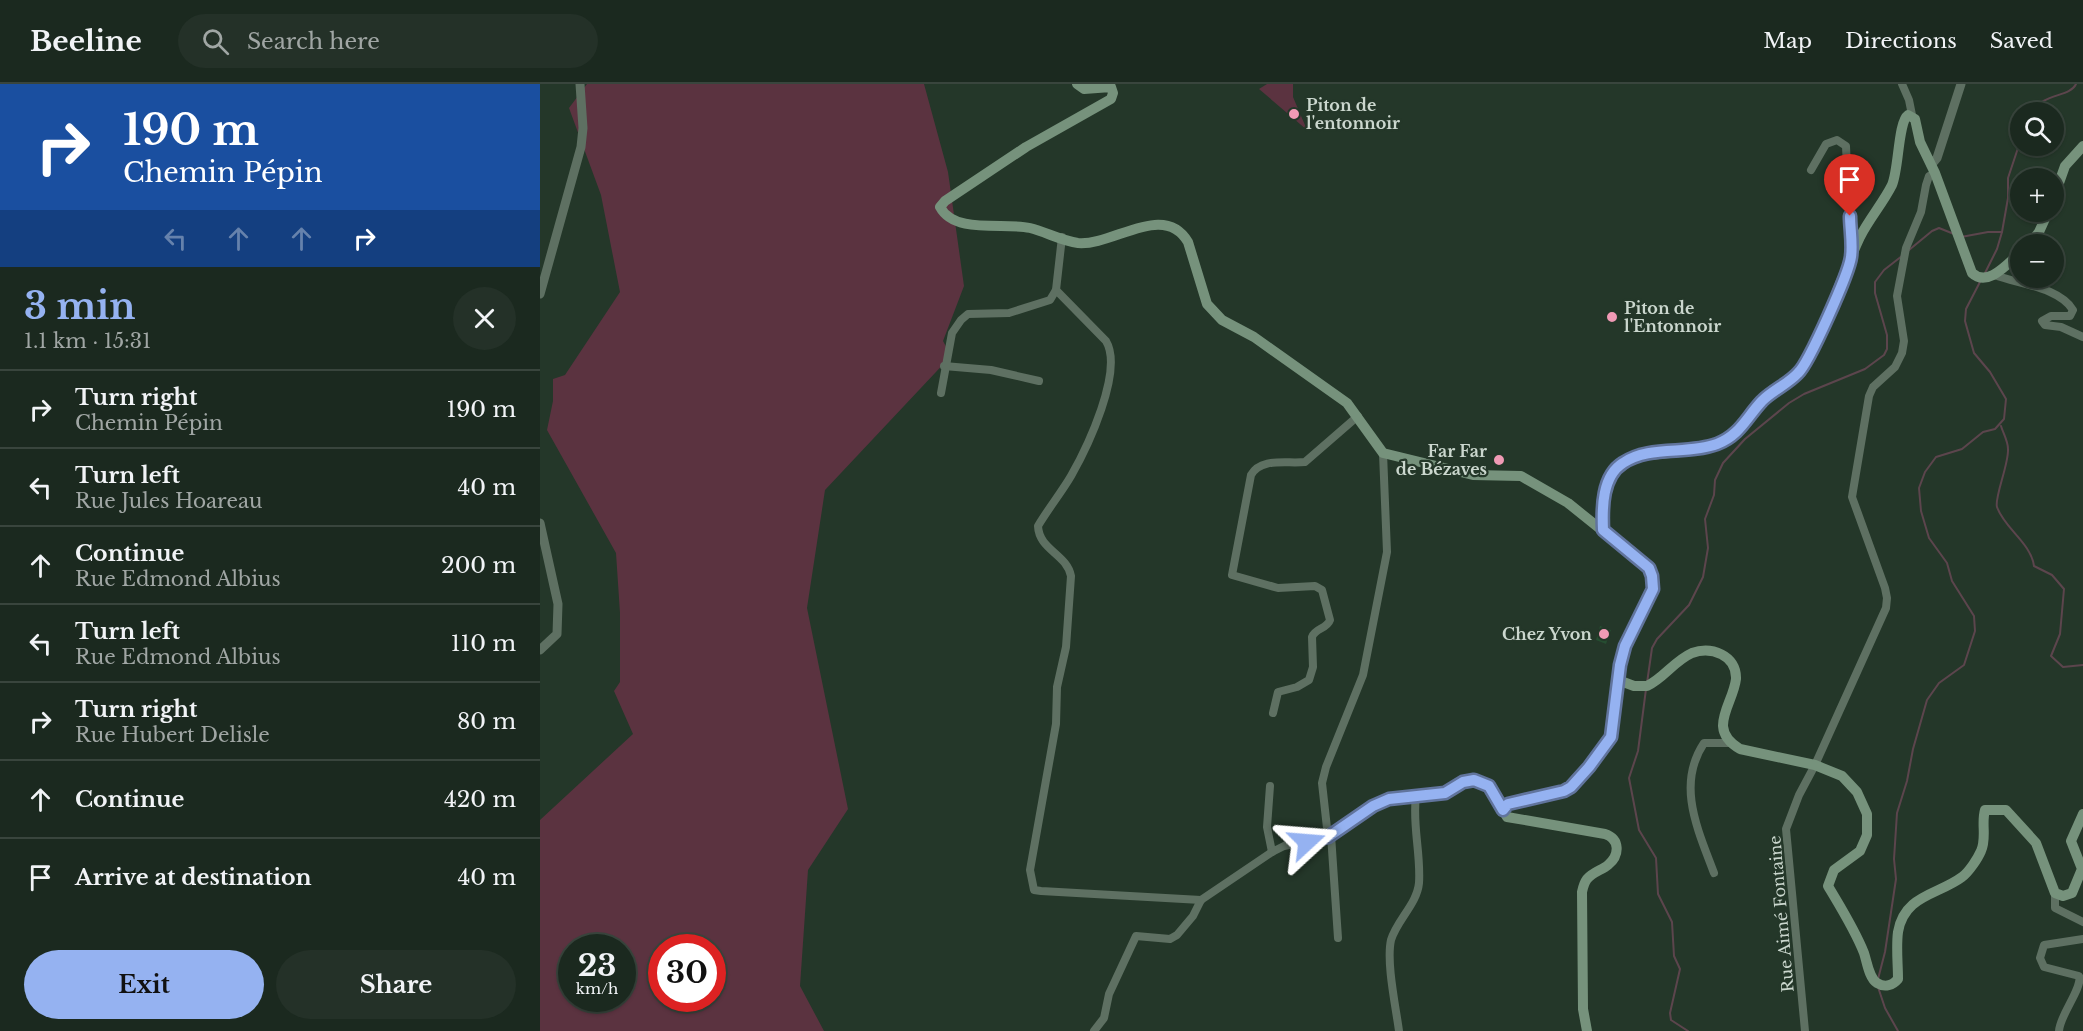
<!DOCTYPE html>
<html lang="en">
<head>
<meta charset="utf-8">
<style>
  :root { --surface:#1b291f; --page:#243128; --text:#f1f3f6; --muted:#a0a6a4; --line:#39453d; --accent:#95b2f1 }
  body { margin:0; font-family:"Libre Baskerville",serif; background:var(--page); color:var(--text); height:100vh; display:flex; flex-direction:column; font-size:22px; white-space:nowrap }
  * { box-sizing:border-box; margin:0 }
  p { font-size:20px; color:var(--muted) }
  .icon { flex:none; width:33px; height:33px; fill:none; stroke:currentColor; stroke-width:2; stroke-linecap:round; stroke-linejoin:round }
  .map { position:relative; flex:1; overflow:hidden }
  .details { display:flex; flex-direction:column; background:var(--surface); width:540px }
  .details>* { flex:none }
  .banner { background:#1a4fa0; color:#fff; overflow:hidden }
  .tools { position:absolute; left:1470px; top:18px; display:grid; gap:12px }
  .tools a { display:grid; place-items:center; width:54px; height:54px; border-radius:50%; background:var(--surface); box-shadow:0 2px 4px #0004,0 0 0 2px var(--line); font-size:30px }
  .speed { position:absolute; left:18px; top:850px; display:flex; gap:12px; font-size:30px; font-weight:700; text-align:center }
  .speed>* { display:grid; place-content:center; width:78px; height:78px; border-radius:50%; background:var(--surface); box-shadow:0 2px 4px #0004,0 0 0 2px var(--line); line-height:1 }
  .speed small { font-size:15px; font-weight:400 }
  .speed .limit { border:9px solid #d22; background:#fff; color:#111 }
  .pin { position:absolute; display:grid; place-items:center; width:51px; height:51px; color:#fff; margin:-62px -26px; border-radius:50% 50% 50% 0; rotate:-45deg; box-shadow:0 0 6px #0007 }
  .pin .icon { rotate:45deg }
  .me { position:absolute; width:66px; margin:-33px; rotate:71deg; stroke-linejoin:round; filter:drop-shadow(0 0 4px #0008) }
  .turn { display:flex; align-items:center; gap:21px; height:126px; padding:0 24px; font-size:27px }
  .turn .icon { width:78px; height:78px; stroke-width:2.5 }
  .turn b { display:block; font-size:42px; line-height:51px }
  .lanes { display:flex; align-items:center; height:57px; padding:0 24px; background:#0003; justify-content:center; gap:30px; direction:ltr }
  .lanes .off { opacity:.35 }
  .round { display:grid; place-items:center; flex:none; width:63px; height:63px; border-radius:32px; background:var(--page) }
  .summary { display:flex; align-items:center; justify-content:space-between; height:102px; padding:0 24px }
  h1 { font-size:36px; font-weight:700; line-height:45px; color:var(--accent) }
  .action { display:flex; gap:12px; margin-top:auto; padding:12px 24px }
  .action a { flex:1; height:69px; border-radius:36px; background:var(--accent); color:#111; font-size:24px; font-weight:700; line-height:69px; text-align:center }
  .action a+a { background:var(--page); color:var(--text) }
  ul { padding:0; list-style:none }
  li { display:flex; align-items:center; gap:18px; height:78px; padding:0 24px; border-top:2px solid var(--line) }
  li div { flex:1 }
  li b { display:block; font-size:22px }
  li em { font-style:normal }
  header { display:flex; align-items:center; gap:36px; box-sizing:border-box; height:84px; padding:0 30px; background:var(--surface); border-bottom:2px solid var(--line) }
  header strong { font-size:28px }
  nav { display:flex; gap:33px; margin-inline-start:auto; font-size:21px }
  .search { width:420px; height:54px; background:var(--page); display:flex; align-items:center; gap:15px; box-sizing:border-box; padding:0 21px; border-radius:33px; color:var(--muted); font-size:22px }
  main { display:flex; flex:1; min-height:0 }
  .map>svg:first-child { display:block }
  .green { fill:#5b3340; fill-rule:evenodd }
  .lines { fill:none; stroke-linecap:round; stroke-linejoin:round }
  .stream { stroke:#5c454d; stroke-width:2 }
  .building { fill:#264d31 }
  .minor { stroke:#5e7062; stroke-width:8 }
  .tertiary { stroke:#5e7062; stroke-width:9 }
  .secondary { stroke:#76927c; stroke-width:10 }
  .route-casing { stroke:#61749d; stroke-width:15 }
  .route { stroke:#95b2f1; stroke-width:10 }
  .poi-dot { fill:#f09ab5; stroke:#243729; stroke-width:2 }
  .labels { text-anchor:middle; stroke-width:4.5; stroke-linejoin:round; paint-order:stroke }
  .poi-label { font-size:16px; font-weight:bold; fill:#cbd7ce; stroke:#243729; text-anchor:start }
  .street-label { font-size:16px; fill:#cbd7ce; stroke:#243729 }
</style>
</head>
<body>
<header>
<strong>Beeline</strong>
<div class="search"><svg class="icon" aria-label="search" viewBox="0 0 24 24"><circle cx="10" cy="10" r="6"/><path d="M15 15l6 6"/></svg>Search here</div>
<nav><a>Map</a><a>Directions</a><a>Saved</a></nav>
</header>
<main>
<section class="details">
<div class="banner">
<div class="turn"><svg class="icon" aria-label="right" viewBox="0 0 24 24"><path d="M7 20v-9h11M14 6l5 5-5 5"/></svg><div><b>190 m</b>Chemin Pépin</div></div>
<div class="lanes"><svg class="icon off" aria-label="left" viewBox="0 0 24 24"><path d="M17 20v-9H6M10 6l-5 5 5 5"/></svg><svg class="icon off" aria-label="ahead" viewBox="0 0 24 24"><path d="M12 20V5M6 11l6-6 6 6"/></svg><svg class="icon off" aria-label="ahead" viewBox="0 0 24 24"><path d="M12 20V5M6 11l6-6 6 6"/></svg><svg class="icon" aria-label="right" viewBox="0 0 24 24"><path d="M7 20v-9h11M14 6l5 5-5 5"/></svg></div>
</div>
<div class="summary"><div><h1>3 min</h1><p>1.1 km · 15:31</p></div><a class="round"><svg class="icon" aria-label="close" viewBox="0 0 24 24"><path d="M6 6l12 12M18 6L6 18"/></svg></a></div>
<ul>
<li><svg class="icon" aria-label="right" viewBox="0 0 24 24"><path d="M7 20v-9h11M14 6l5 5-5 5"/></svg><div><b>Turn right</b><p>Chemin Pépin</p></div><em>190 m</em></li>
<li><svg class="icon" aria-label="left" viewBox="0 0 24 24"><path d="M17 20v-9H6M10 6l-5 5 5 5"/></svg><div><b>Turn left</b><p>Rue Jules Hoareau</p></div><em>40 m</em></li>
<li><svg class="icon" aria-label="ahead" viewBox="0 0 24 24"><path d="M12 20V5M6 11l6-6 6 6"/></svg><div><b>Continue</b><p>Rue Edmond Albius</p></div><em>200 m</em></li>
<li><svg class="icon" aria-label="left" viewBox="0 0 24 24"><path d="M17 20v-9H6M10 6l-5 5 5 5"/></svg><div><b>Turn left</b><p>Rue Edmond Albius</p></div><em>110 m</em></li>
<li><svg class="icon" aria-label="right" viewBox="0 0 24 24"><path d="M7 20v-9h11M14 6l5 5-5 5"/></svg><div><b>Turn right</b><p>Rue Hubert Delisle</p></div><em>80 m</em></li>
<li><svg class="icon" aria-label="ahead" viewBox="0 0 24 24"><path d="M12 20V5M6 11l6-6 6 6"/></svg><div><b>Continue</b></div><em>420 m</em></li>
<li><svg class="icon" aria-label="arrive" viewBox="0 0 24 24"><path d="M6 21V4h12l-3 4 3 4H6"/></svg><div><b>Arrive at destination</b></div><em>40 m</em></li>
</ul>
<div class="action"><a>Exit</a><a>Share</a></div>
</section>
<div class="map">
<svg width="1543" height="947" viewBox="0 0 1543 947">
  <rect width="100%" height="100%" fill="#243729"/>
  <g class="green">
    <path d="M 47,0 L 384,0 L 408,88 L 424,202 L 403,257 L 411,272 L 285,406 L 267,524 L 308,725 L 268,786 L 260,902 L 284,947 L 0,947 L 0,736 L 93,650 L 74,607 L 80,598 L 80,529 L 76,469 L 7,346 L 13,317 L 13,295 L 25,291 L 80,208 L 61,111 L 29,24 ZM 32,864 L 82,864 L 82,915 L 32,915 ZM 122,864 L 172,864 L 172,915 L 122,915 Z"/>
    <polygon points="727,0 753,0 753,13 767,46 719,5"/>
  </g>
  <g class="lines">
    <g class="stream">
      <path d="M 1491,28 C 1504,9 1530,13 1536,0"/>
      <polyline points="1421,153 1448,148 1462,148"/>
      <polyline points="1369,166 1392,147 1399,144 1414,150"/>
      <polyline points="1445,189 1457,165 1462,148 1468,114 1468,94 1480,58"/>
      <path d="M 1461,342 C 1463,349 1468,357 1468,365 C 1469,380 1454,414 1457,423 C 1464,444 1491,459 1494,482 L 1512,491 L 1524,505 L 1520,550 L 1511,572 L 1523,583 L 1543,581"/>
      <polyline points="1107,599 1112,564 1117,555 1149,521 1163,493 1168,464 1165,435 1174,411 1175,396 1183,379 1205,355 1249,319 1264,310 1325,285 1344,271 1347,265 1347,251 1335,209 1335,198 1344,186 1362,172"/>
      <polyline points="1106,605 1098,667 1089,694 1099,746 1116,774 1118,810 1132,838 1134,872 1140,885 1130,929 1131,936 1148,947"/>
      <polyline points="1338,895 1345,868 1356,795 1354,775 1357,729 1367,697 1373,665 1387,616 1399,599 1424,581 1435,547 1434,532 1412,497 1407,479 1389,454 1381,427 1379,404 1385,388 1396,373 1422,365 1443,348 1455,345 1464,335 1466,315 1450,288 1434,269 1425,237 1426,225 1441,196"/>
      <polyline points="1338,903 1345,924 1358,947"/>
    </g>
  </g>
  <polygon class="building" points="1060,542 1071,546 1066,560 1056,556"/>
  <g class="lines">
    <g class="minor">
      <polyline points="1362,0 1369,16 1372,31"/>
      <polyline points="1271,86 1286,60 1297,56 1306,62 1311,171"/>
      <path d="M 1455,191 C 1478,200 1519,203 1533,226 L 1530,232 L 1511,232 L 1502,237 L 1505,241 L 1521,243 L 1543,253"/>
      <path d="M 516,206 L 566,257 C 584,287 547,364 531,392 C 521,409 508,425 498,442 C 499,466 527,470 531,492 L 526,563 L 517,603 L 516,640 L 490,786 L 494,806 L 501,807 L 661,816"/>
      <polyline points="404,282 451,286 499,297"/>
      <polyline points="401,309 412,249 421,236 428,230 469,229 510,216 516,206 522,153"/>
      <path d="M 733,629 L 738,608 L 757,603 L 769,596 L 773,583 L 772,553 C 775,544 787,545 790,536 L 782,506 L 775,502 L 738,504 L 692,491 L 711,391 C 721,373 747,380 765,378 L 818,332"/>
      <polyline points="730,702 727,743 732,768"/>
      <polyline points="791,751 798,854"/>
      <polyline points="788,753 782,699 786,683 823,591 847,468 843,369"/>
      <path d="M 1174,789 C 1158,746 1136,701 1164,659 L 1191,659"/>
      <polyline points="1515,809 1515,824 1543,838"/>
      <polyline points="554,947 564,934 569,910 596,852 630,855 637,851 653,832 661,816 732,768 744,762 788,753 833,722 849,715 905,709 923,698 943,698 949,702 963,726"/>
      <path d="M 859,947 C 856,924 846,878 851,856 C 857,836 877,820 879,799 C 881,769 872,741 876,712"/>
      <polyline points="1265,947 1246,745 1259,711 1275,681 1346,524 1347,514 1345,504 1312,413 1329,312 1333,303 1355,283 1362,269 1364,257 1357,212 1366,164 1381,128 1386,101 1389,92 1395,89"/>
      <path d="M 1519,947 C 1520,930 1543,904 1539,892 L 1504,883 L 1500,874 L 1504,861 L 1543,855"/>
    </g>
    <g class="tertiary">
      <polyline points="1391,81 1397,74 1421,0"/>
      <polyline points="0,210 41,63 43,44 40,0"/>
      <polyline points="0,439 18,520 17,550 0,566"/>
    </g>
    <g class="secondary">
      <path d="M 537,0 L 544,5 L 571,3 L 573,9 L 571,15 L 486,63 L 405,117 L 400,123 C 415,151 465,138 490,144 C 506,148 522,157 538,159 C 573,162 624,117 648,158 L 667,220 L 682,236 L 714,253 L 807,319 L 843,369 L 933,391 L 981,392 L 1028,419 L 1109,484 L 1112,492 L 1113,505 L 1085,562 L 1080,581 L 1071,653 L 1064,665 L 1031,703 L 1024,707 L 968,720 L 963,726 L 967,733 L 1065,750 C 1080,755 1080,771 1068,781 C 1062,786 1053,788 1047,795 C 1044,799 1043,803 1042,808 L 1043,925 L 1047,947"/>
      <polyline points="1514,113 1525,82 1543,62"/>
      <polyline points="1490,160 1499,148 1508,128"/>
      <path d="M 1063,446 C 1058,344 1118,384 1178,359 C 1204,348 1208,330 1227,312 C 1239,300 1255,294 1265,280 C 1286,239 1301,194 1320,153 C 1329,135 1343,119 1352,101 C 1359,85 1358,38 1368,31 L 1375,35 L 1380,58 L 1395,89 L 1432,189 C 1448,204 1468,179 1480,169"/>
      <path d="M 1078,596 L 1094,602 L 1107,602 C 1124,594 1134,577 1152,569 C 1171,562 1197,571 1196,595 C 1193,621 1166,645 1200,665 L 1275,681 L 1302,692 L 1317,708 L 1327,730 L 1327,751 L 1320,767 L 1294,786 L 1288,802 C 1301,824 1315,846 1324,869 C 1327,878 1329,894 1337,899 C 1345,904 1353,901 1358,895 C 1358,880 1356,863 1358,848 C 1364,811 1398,811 1422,793 C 1429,788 1438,774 1441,767 C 1447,754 1441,739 1445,726 L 1466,726 L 1496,759 L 1515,809 L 1523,812 L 1532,809 L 1542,785 L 1531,757 L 1543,730"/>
    </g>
  </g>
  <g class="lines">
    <defs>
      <path id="route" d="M 767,758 L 788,753 L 833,722 L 849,715 L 905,709 L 923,698 L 934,696 L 949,702 L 963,726 L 968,720 L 1024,707 L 1031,703 L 1049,683 L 1071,653 L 1080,581 L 1085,562 L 1113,505 L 1112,492 L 1109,484 L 1063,446 C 1062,424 1062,392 1083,379 C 1109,361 1147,371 1177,360 C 1200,351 1206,334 1222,317 C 1233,306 1248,300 1258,289 C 1269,279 1309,189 1311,173 C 1313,160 1310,144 1310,132"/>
    </defs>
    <use href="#route" class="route-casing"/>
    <use href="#route" class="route"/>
  </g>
  <g class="poi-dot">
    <circle cx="754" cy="30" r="6"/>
    <circle cx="1072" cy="233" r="6"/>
    <circle cx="959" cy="376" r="6"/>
    <circle cx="1064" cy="550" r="6"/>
  </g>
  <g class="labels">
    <g class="poi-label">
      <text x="766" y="27">Piton de<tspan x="766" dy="18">l'entonnoir</tspan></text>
      <text x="1084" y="230">Piton de<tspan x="1084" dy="18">l'Entonnoir</tspan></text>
      <text x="947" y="373" text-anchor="end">Far Far<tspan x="947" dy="18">de Bézaves</tspan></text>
      <text x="1052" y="556" text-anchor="end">Chez Yvon</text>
    </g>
    <g class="street-label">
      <text transform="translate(1241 830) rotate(-95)" y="6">Rue Aimé Fontaine</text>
    </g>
  </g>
</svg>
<div class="tools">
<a><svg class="icon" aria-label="search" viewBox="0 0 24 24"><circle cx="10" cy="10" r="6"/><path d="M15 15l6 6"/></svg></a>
<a>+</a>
<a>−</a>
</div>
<div class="speed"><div>23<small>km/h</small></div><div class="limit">30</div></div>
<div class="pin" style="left:1310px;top:132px;background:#d93025"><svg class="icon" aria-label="arrive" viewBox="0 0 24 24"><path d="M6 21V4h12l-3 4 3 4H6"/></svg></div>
<svg class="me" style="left:767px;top:758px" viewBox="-20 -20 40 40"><path d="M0-17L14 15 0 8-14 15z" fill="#95b2f1" stroke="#fff" stroke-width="4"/></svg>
</div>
</main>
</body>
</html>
